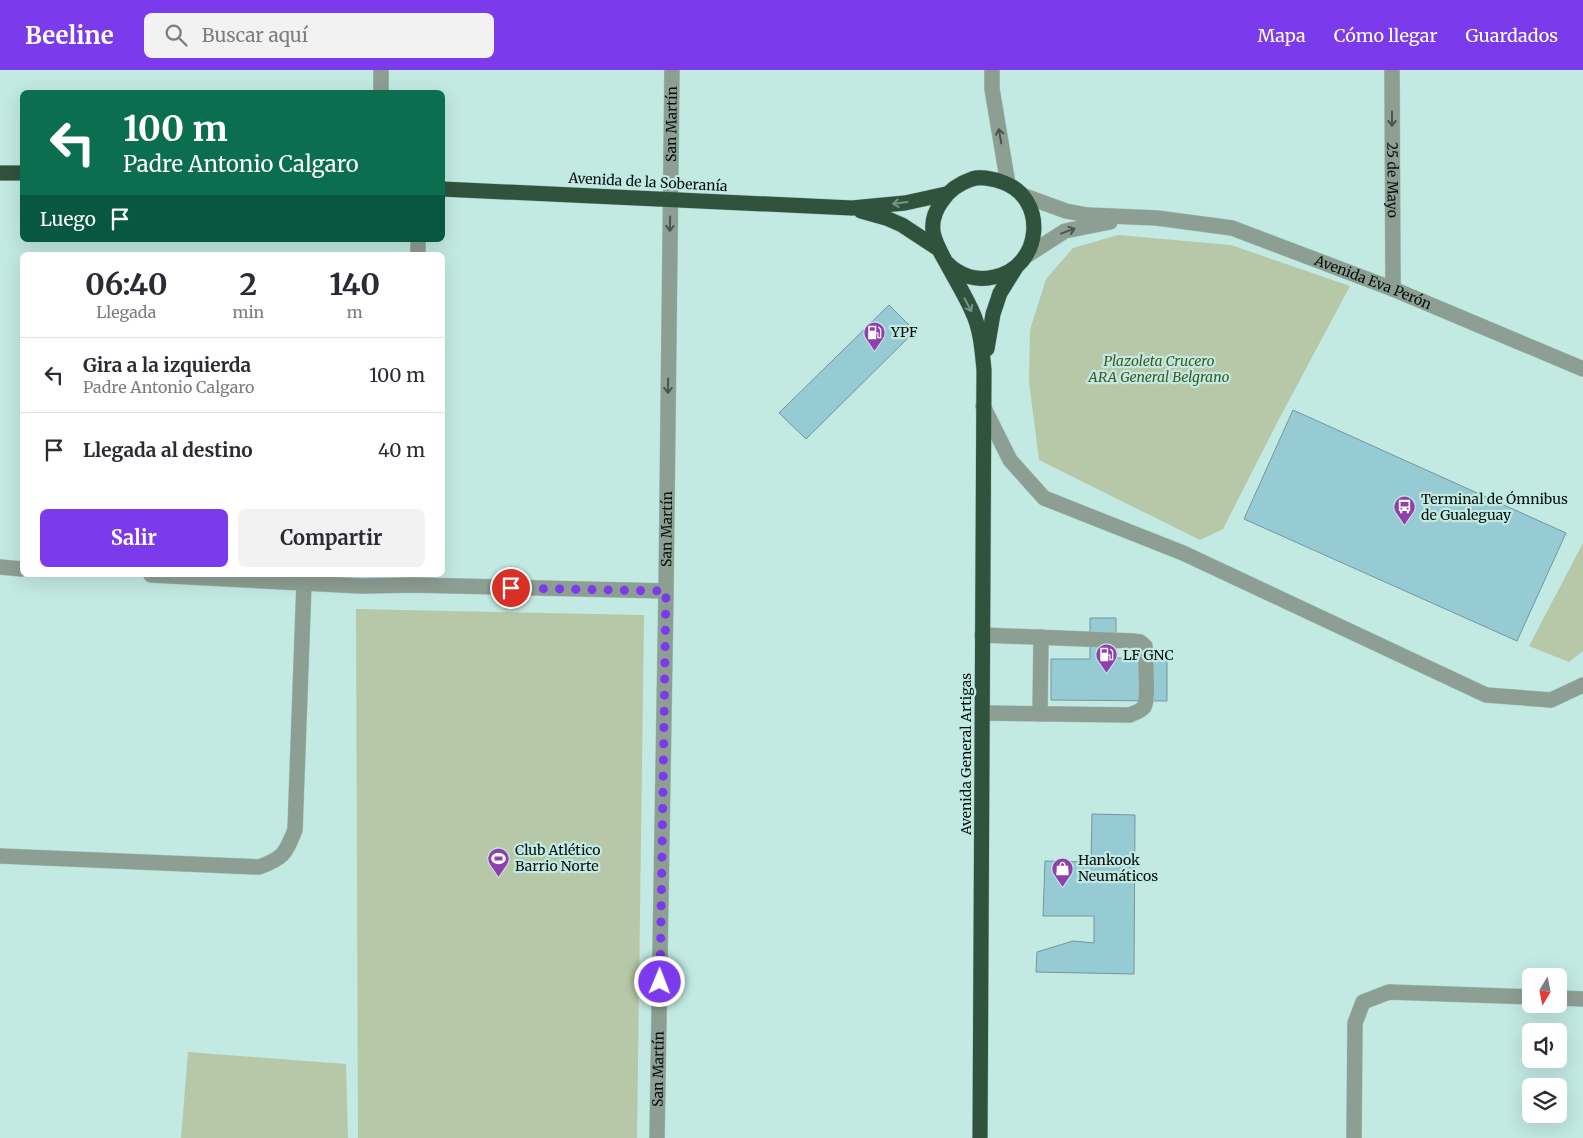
<!DOCTYPE html>
<html lang="es">
<head>
<meta charset="utf-8">
<style>
  :root { --surface:#fff; --page:#f2f2f3; --text:#2b2b33; --muted:#7c7c81; --line:#e1e1e2; --accent:#7c3aed }
  body { margin:0; font-family:Merriweather,serif; background:var(--page); color:var(--text); height:100vh; display:flex; flex-direction:column; font-size:19px; white-space:nowrap }
  * { box-sizing:border-box; margin:0 }
  p { font-size:16px; color:var(--muted) }
  .icon { flex:none; width:28px; height:28px; fill:none; stroke:currentColor; stroke-width:2; stroke-linecap:round; stroke-linejoin:round }
  .map { position:relative; flex:1; overflow:hidden }
  .drawer { position:absolute; left:20px; top:182px; width:425px; height:325px; display:flex; flex-direction:column; background:var(--surface); border-radius:8px; box-shadow:0 5px 20px #0002 }
  .drawer>* { flex:none }
  .hud { position:absolute; left:20px; top:20px; width:425px; height:152px; border-radius:8px; box-shadow:0 5px 20px #0002; background:#0b6e4f; color:#fff; overflow:hidden }
  .needle { width:32px; rotate:190deg }
  .controls { position:absolute; left:1522px; top:898px; display:grid; gap:10px }
  .controls a { display:grid; place-items:center; width:45px; height:45px; border-radius:8px; background:var(--surface); box-shadow:0 5px 20px #0002; font-size:25px }
  .pin { position:absolute; display:grid; place-items:center; width:42px; height:42px; color:#fff; margin:-21px; border:2px solid #fff; border-radius:50%; box-shadow:0 1px 5px #0007 }
  .me { position:absolute; width:55px; margin:-28px; rotate:1deg; stroke-linejoin:round; filter:drop-shadow(0 0 4px #0008) }
  .turn { display:flex; align-items:center; gap:18px; height:105px; padding:0 20px; font-size:22px }
  .turn .icon { width:65px; height:65px; stroke-width:2.5 }
  .turn b { display:block; font-size:35px; line-height:42px }
  .then { display:flex; align-items:center; height:48px; padding:0 20px; background:#0003; gap:10px; font-size:19px }
  .eta { display:flex; justify-content:space-evenly; align-items:center; height:85px; text-align:center }
  .eta b { font-size:30px; font-weight:700; line-height:35px }
  .button { display:flex; gap:10px; margin-top:auto; padding:10px 20px }
  .button a { flex:1; height:58px; border-radius:8px; background:var(--accent); color:#fff; font-size:20px; font-weight:700; line-height:58px; text-align:center }
  .button a+a { background:var(--page); color:var(--text) }
  ul { padding:0; list-style:none }
  li { display:flex; align-items:center; gap:15px; height:75px; padding:0 20px; border-top:1px solid var(--line) }
  li div { flex:1 }
  li b { display:block; font-size:19px }
  li em { font-style:normal }
  header { display:flex; align-items:center; gap:30px; box-sizing:border-box; height:70px; padding:0 25px; background:var(--accent); color:#fff }
  header strong { font-size:24px }
  nav { display:flex; gap:28px; margin-inline-start:auto; font-size:18px }
  .search { width:350px; height:45px; background:var(--page); display:flex; align-items:center; gap:12px; box-sizing:border-box; padding:0 18px; border-radius:8px; color:var(--muted); font-size:19px }
  .map>svg:first-child { display:block }
  .green { fill:#b7c8a8 }
  .building { fill:#97cbd4; stroke:#72979e }
  .lines { fill:none; stroke-linecap:round; stroke-linejoin:round }
  .minor-casing { stroke:#a3c6c0; stroke-width:16 }
  .highway-casing { stroke:#a3c6c0; stroke-width:16 }
  .minor { stroke:#8d9e92; stroke-width:15 }
  .highway { stroke:#2f533d; stroke-width:15 }
  .oneway { stroke:#48564f }
  .oneway2 { stroke:#719687 }
  .route { stroke:#7c3aed; stroke-width:9; stroke-dasharray:0 16.2 }
  .labels { text-anchor:middle; stroke-width:4.5; stroke-linejoin:round; paint-order:stroke }
  .street-label { font-size:14px; fill:#030f0c; stroke:#c2e9e2 }
  .poi-label { font-size:14px; fill:#030f0c; stroke:#c2e9e2; text-anchor:start }
  .park-label { font-size:14px; font-style:italic; fill:#3f5721; stroke:#c2e9e2 }
</style>
</head>
<body>
<header>
<strong>Beeline</strong>
<div class="search"><svg class="icon" aria-label="search" viewBox="0 0 24 24"><circle cx="10" cy="10" r="6"/><path d="M15 15l6 6"/></svg>Buscar aquí</div>
<nav><a>Mapa</a><a>Cómo llegar</a><a>Guardados</a></nav>
</header>
<div class="map">
<svg width="1583" height="1068" viewBox="0 0 1583 1068">
  <rect width="100%" height="100%" fill="#c2e9e2"/>
  <g class="green">
    <polygon points="1118,165 1231,175 1350,216 1278,351 1223,459 1200,470 1039,390 1029,312 1030,260 1046,209 1073,178"/>
    <polygon points="1583,473 1583,581 1569,592 1529,576"/>
    <polygon points="356,539 644,545 637,1068 358,1068"/>
    <polygon points="188,982 346,994 348,1068 181,1068"/>
  </g>
  <g class="building">
    <polygon points="889,235 915,261 806,369 779,343"/>
    <polygon points="1293,340 1566,463 1517,571 1244,449"/>
    <polygon points="1090,548 1116,548 1116,588 1167,588 1167,631 1051,630 1051,589 1090,589"/>
    <polygon points="1092,744 1135,745 1134,904 1036,902 1037,882 1073,871 1094,873 1094,846 1043,846 1045,791 1091,792"/>
  </g>
  <g class="lines">
    <defs>
      <g id="minor">
        <polyline points="992,0 992,19 1008,114"/>
        <path id="s1" d="M 1392,0 L 1393,219"/>
        <polyline points="381,22 381,0"/>
        <path id="s2" d="M 1022,125 L 1066,141 L 1087,145 L 1157,148 L 1232,158 L 1393,219 L 1583,299"/>
        <polyline points="418,185 418,170"/>
        <polyline points="1026,186 1065,161 1110,152"/>
        <polyline points="983,336 1010,390 1044,428 1183,483 1486,625 1551,630 1583,615"/>
        <polyline points="0,497 22,499"/>
        <polyline points="151,505 361,516 414,515 666,521"/>
        <path d="M 982,643 L 1130,645 C 1134,643 1141,641 1144,637 C 1149,628 1145,588 1145,576 L 1140,572 L 1133,571 L 982,565"/>
        <polyline points="1040,644 1041,567"/>
        <path d="M 0,786 L 259,797 C 284,788 285,784 295,760 L 304,513"/>
        <polyline points="1559,928 1583,929"/>
        <path id="s3" d="M 657,1068 L 666,521 L 672,0"/>
        <polyline points="1354,1068 1355,953 1363,932 1389,922 1531,927"/>
      </g>
      <g id="highway">
        <polyline points="0,103 22,103"/>
        <polyline points="442,119 852,138 905,133 946,124"/>
        <polyline points="861,141 886,148 902,155 937,178"/>
        <path d="M 946,192 C 949,195 953,199 957,201 C 968,208 981,210 994,207 C 1042,198 1049,128 1002,112 C 993,109 982,106 972,109 C 960,113 950,119 942,131 C 925,155 934,171 947,194 C 955,209 965,225 972,241 C 981,260 982,280 984,300 L 980,1068"/>
        <polyline points="987,279 993,244 1000,223 1015,199"/>
      </g>
    </defs>
    <use href="#minor" class="minor-casing"/>
    <use href="#highway" class="highway-casing"/>
    <use href="#minor" class="minor"/>
    <use href="#highway" class="highway"/>
  </g>
  <defs><path id="oneway-shaft" d="M-6 0H5M1.5-3L5.5 0L1.5 3" fill="none" stroke-width="1.6" stroke-linecap="round" stroke-linejoin="round" transform="scale(1.25)"/></defs>
  <g class="oneway">
    <use href="#oneway-shaft" transform="translate(1392 49) rotate(90)"/>
    <use href="#oneway-shaft" transform="translate(1000 66) rotate(-100)"/>
    <use href="#oneway-shaft" transform="translate(670 154) rotate(91)"/>
    <use href="#oneway-shaft" transform="translate(1068 161) rotate(-20)"/>
    <use href="#oneway-shaft" transform="translate(668 316) rotate(91)"/>
  </g>
  <g class="oneway2">
    <use href="#oneway-shaft" transform="translate(900 133) rotate(173)"/>
    <use href="#oneway-shaft" transform="translate(968 235) rotate(62)"/>
  </g>
  <g class="lines">
    <polyline class="route" points="511,518 666,521 660,912"/>
  </g>
  <defs>
    <symbol id="fuel-pin" viewBox="-11 -11 22 30"><path d="M0 17L-7.5 6A9.5 9.5 0 1 1 7.5 6Z" fill="#923eac" stroke="#c2e9e2"/><path d="M-5.5-6h7V0h2V4h1.3V-2.5L3-4.5l.8-.8L6-3V5H2.5V1h-1V6h-7ZM-4.2-4.7v3.2H.2V-4.7Z" fill="#fff"/></symbol>
    <symbol id="bus-pin" viewBox="-11 -11 22 30"><path d="M0 17L-7.5 6A9.5 9.5 0 1 1 7.5 6Z" fill="#923eac" stroke="#c2e9e2"/><path d="M-5-6H5V4H4V6H2V4H-2V6H-4V4H-5ZM-3.5-4V0h7V-4ZM-3.5 1.2v1.5H-2V1.2ZM2 1.2v1.5H3.5V1.2Z" fill="#fff"/></symbol>
    <symbol id="stadium-pin" viewBox="-11 -11 22 30"><path d="M0 17L-7.5 6A9.5 9.5 0 1 1 7.5 6Z" fill="#923eac" stroke="#c2e9e2"/><path d="M0-5a6.5 5 0 1 0 0 10a6.5 5 0 1 0 0-10ZM-3.5-1.8h7v3.6h-7Z" fill="#fff"/></symbol>
    <symbol id="shop-pin" viewBox="-11 -11 22 30"><path d="M0 17L-7.5 6A9.5 9.5 0 1 1 7.5 6Z" fill="#923eac" stroke="#c2e9e2"/><path d="M-5-2.5h2.3a2.7 3.5 0 0 1 5.4 0H5L5.5 6h-11ZM-1.5-2.5h3a1.5 2.3 0 0 0-3 0Z" fill="#fff"/></symbol>
  </defs>
  <g fill-rule="evenodd">
    <use href="#fuel-pin" x="862" y="250" width="25" height="34"/>
    <use href="#bus-pin" x="1392" y="424" width="25" height="34"/>
    <use href="#fuel-pin" x="1094" y="572" width="25" height="34"/>
    <use href="#stadium-pin" x="486" y="776" width="25" height="34"/>
    <use href="#shop-pin" x="1050" y="786" width="25" height="34"/>
  </g>
  <g class="labels">
    <g class="street-label">
      <text dy="5" stroke="none"><textPath href="#s3" startOffset="1014">San Martín</textPath></text>
      <text dy="5" stroke="none"><textPath href="#s1" startOffset="110">25 de Mayo</textPath></text>
      <text transform="translate(648 112) rotate(3)" y="5">Avenida de la Soberanía</text>
      <text dy="5" stroke="none"><textPath href="#s2" startOffset="365">Avenida Eva Perón</textPath></text>
      <text dy="5" stroke="none"><textPath href="#s3" startOffset="609">San Martín</textPath></text>
      <text transform="translate(966 684) rotate(-90)" y="5">Avenida General Artigas</text>
      <text dy="5" stroke="none"><textPath href="#s3" startOffset="69">San Martín</textPath></text>
    </g>
    <g class="poi-label">
      <text x="891" y="267">YPF</text>
      <text x="1421" y="434">Terminal de Ómnibus<tspan x="1421" dy="16">de Gualeguay</tspan></text>
      <text x="1123" y="590">LF GNC</text>
      <text x="515" y="785">Club Atlético<tspan x="515" dy="16">Barrio Norte</tspan></text>
      <text x="1078" y="795">Hankook<tspan x="1078" dy="16">Neumáticos</tspan></text>
    </g>
    <g class="park-label">
      <text x="1159" y="296">Plazoleta Crucero<tspan x="1159" dy="16">ARA General Belgrano</tspan></text>
    </g>
  </g>
</svg>
<div class="controls">
<a><svg class="needle" viewBox="-14 -14 28 28"><path d="M0-13l5 13h-10z" fill="#e53935"/><path d="M0 13l5-13h-10z" fill="#7c7c81"/></svg></a>
<a><svg class="icon" aria-label="sound" viewBox="0 0 24 24"><path d="M4 9h4l5-4v14l-5-4H4zM17 9q2 3 0 6"/></svg></a>
<a><svg class="icon" aria-label="layers" viewBox="0 0 24 24"><path d="M12 4l9 5-9 5-9-5zM3 14l9 5 9-5"/></svg></a>
</div>
<div class="pin" style="left:511px;top:518px;background:#d93025"><svg class="icon" aria-label="arrive" viewBox="0 0 24 24"><path d="M6 21V4h12l-3 4 3 4H6"/></svg></div>
<svg class="me" style="left:660px;top:912px" viewBox="-20 -20 40 40"><circle r="17" fill="#7c3aed" stroke="#fff" stroke-width="3"/><path d="M0-11L8 9 0 5-8 9z" fill="#fff"/></svg>
<div class="hud">
<div class="turn"><svg class="icon" aria-label="left" viewBox="0 0 24 24"><path d="M17 20v-9H6M10 6l-5 5 5 5"/></svg><div><b>100 m</b>Padre Antonio Calgaro</div></div>
<div class="then">Luego<svg class="icon" aria-label="arrive" viewBox="0 0 24 24"><path d="M6 21V4h12l-3 4 3 4H6"/></svg></div>
</div>
<section class="drawer">
<div class="eta">
<div><b>06:40</b><p>Llegada</p></div>
<div><b>2</b><p>min</p></div>
<div><b>140</b><p>m</p></div>
</div>
<ul>
<li><svg class="icon" aria-label="left" viewBox="0 0 24 24"><path d="M17 20v-9H6M10 6l-5 5 5 5"/></svg><div><b>Gira a la izquierda</b><p>Padre Antonio Calgaro</p></div><em>100 m</em></li>
<li><svg class="icon" aria-label="arrive" viewBox="0 0 24 24"><path d="M6 21V4h12l-3 4 3 4H6"/></svg><div><b>Llegada al destino</b></div><em>40 m</em></li>
</ul>
<div class="button"><a>Salir</a><a>Compartir</a></div>
</section>
</div>
</body>
</html>
